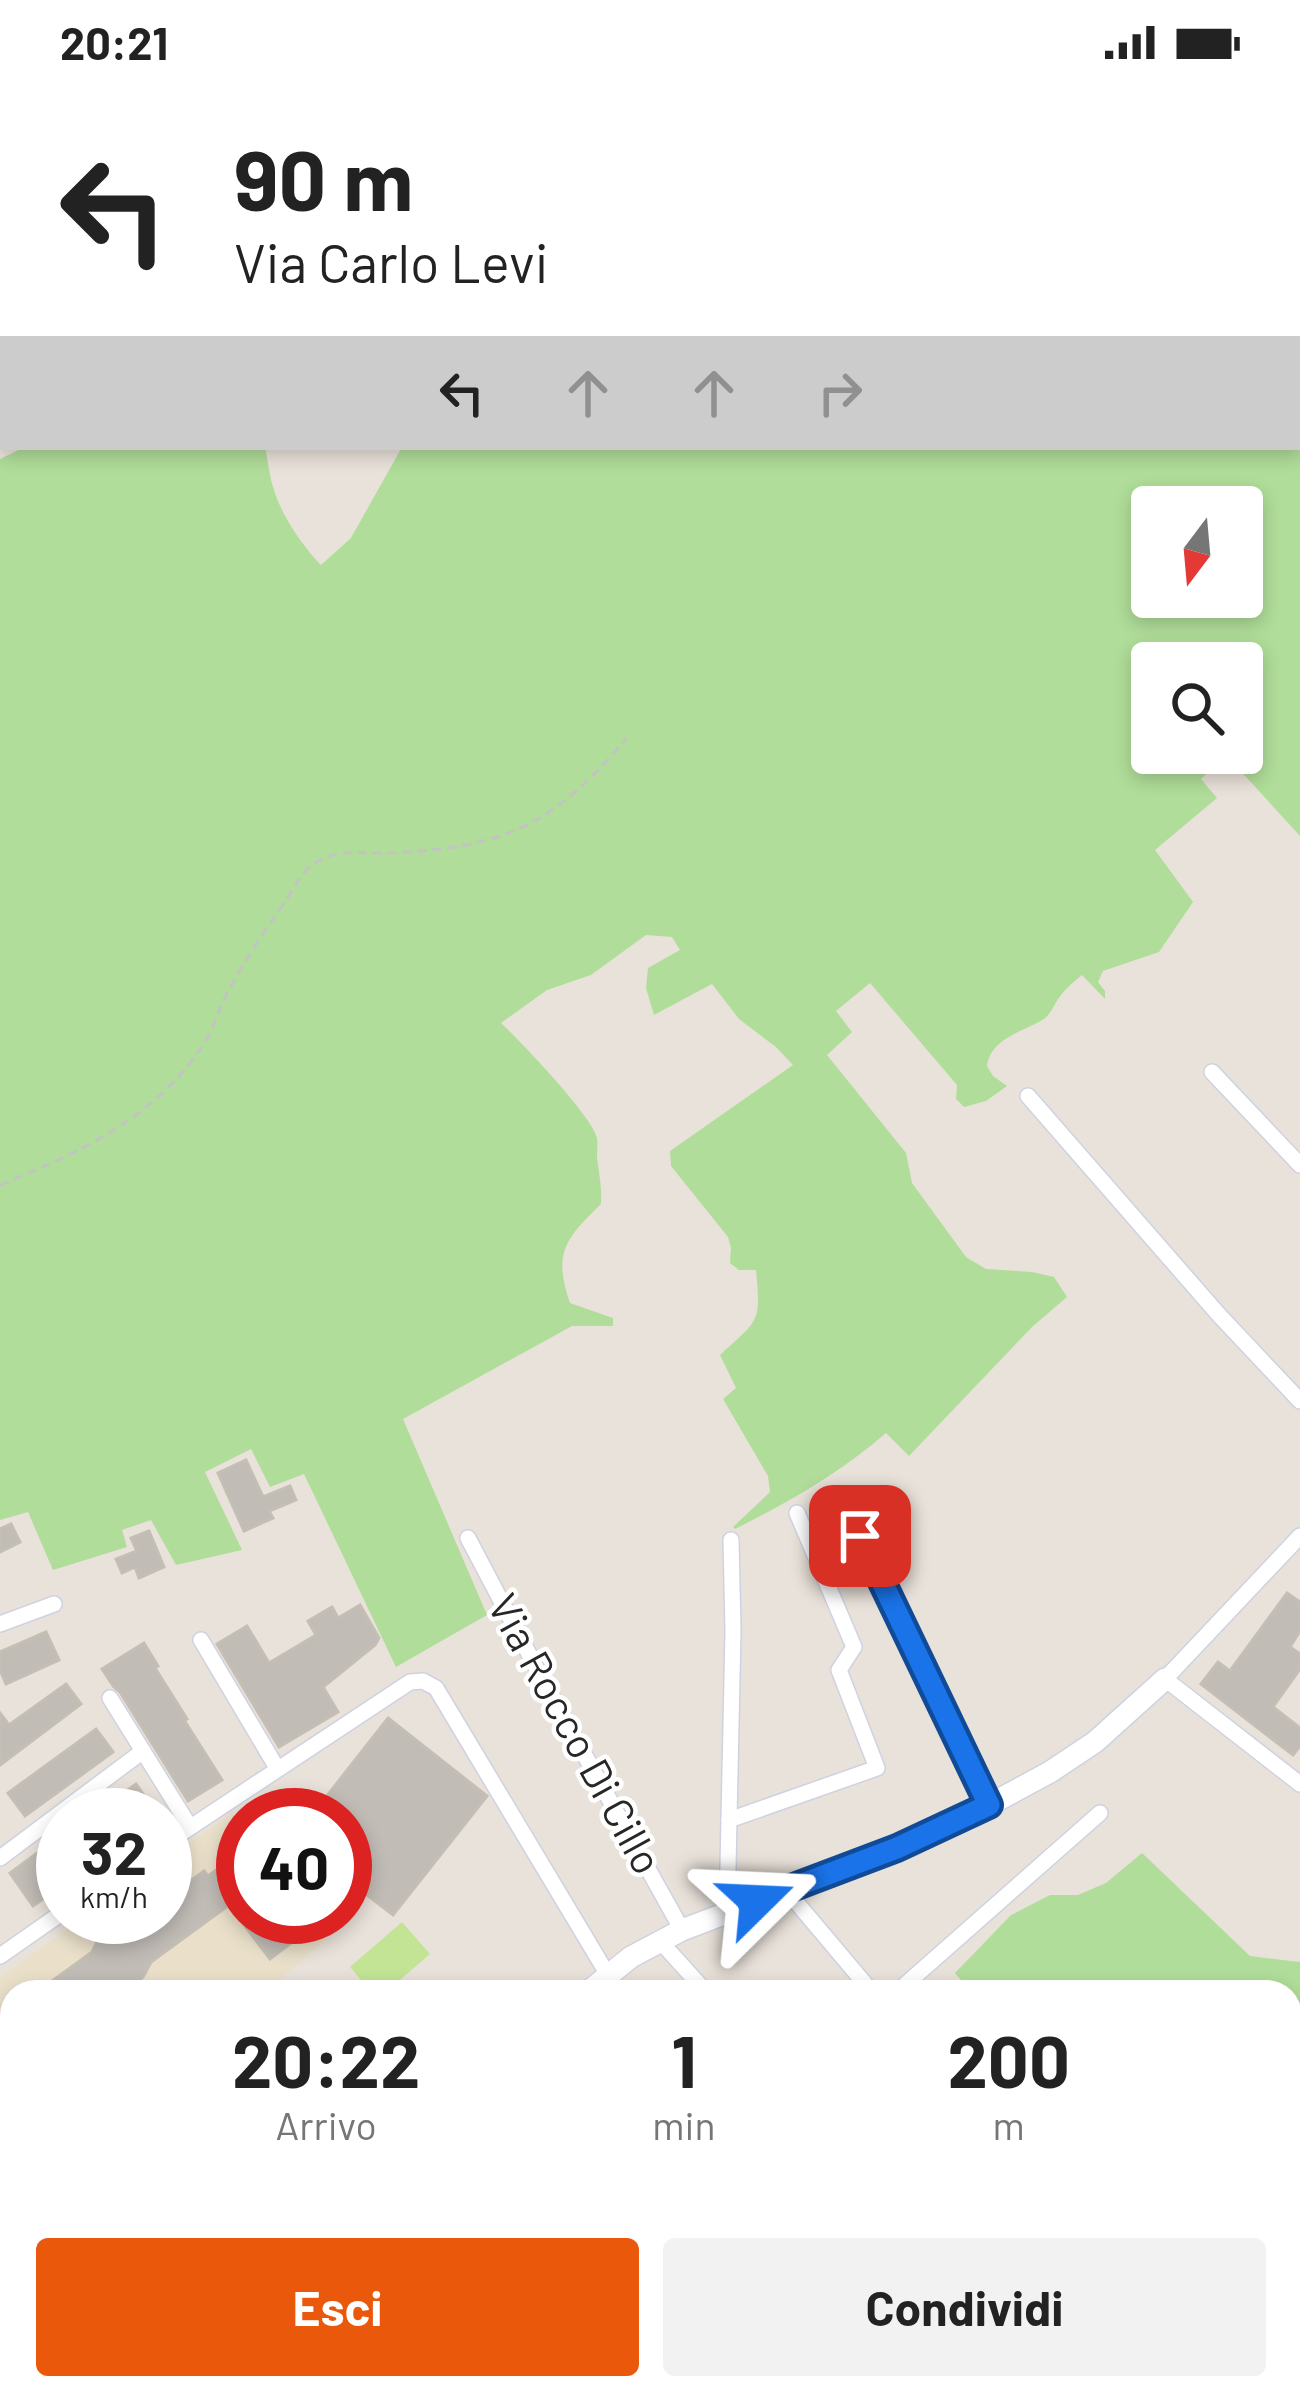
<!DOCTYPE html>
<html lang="it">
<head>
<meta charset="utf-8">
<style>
  :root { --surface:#fff; --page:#f2f2f2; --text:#222; --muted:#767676; --accent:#ea580c }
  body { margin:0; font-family:Barlow,sans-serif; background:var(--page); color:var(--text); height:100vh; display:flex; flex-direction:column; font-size:45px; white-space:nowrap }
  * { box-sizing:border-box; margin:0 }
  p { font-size:39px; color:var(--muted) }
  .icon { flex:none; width:66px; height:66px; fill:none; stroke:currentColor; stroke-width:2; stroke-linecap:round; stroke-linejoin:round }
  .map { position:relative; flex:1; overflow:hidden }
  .sheet { position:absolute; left:0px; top:1896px; width:1302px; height:420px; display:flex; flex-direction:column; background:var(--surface); border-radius:36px 36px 0 0; box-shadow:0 6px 18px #0003 }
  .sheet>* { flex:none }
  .top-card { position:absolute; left:0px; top:0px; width:1302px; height:366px; box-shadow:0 6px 18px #0003; background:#fff; color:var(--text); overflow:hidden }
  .needle { width:78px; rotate:196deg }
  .controls { position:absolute; left:1131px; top:402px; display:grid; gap:24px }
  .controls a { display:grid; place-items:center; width:132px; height:132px; border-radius:12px; background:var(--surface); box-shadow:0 6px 18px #0003; font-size:60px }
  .speed { position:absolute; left:36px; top:1704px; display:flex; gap:24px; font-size:60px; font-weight:700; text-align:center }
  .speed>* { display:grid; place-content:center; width:156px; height:156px; border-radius:50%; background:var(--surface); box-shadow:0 6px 18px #0003; line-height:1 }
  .speed small { font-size:30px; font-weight:400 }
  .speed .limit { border:18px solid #d22; background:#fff; color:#111 }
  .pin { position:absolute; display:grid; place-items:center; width:102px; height:102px; color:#fff; margin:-51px; border-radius:24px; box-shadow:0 6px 18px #0006 }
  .me { position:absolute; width:132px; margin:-66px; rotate:69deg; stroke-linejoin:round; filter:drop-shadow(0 0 9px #0008) }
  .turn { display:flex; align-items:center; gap:42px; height:252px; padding:0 36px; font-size:54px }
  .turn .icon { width:156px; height:156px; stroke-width:2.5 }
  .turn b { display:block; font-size:84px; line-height:102px }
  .lanes { display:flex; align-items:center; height:114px; padding:0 36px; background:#0003; justify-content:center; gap:60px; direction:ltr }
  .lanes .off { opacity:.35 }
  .eta { display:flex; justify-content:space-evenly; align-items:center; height:204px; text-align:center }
  .eta b { font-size:72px; font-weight:700; line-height:84px }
  .action { display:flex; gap:24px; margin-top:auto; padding:24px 36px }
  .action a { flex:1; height:138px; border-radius:12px; background:var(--accent); color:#fff; font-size:48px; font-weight:700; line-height:138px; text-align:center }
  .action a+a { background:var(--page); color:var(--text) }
  .status { display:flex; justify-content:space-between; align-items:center; height:84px; padding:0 60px; background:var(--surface); direction:ltr }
  .status svg { height:33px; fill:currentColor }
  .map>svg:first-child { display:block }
  .education { fill:#eae0ca }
  .green { fill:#b0dd99; fill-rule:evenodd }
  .pitch { fill:#c3e495 }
  .building { fill:#c1bcb6; stroke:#c4beb4; stroke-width:3 }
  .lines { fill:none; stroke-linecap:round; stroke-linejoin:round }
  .lane-casing { stroke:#cfd2e0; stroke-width:10 }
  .street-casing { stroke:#cfd2e0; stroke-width:18 }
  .secondary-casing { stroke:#cfd2e0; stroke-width:24 }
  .path { stroke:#c3c3c3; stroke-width:3; stroke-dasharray:9 6; stroke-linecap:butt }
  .lane { stroke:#fff; stroke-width:8 }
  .street { stroke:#fff; stroke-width:15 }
  .secondary { stroke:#fff; stroke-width:21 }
  .route-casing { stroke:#114b97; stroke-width:30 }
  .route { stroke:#1a73e8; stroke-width:21 }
  .labels { text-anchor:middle; stroke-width:9; stroke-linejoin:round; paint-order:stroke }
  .street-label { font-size:42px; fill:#272727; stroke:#fff }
</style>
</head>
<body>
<div class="status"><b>20:21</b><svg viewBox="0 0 49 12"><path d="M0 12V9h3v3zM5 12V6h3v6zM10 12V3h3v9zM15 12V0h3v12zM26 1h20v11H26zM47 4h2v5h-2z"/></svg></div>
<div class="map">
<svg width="1300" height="2316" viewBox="0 0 1300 2316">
  <rect width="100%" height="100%" fill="#e9e2da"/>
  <g class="education">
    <polygon points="233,1728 243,1741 243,1833 309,1833 325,1856 266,1908 12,1908 12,1964 0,1962 0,1893 85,1833 165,1833 165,1776"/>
    <polygon points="0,2221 12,2230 12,2304 86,2304 71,2316 0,2316"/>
  </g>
  <g class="green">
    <path d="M 172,0 L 1300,0 L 1300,752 L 1226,671 L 1201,695 L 1217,714 L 1155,766 L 1193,818 L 1159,868 L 1103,887 L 1098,898 L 1105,907 L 1105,915 L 1082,891 C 1075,897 1067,903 1061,911 C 1055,918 1052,929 1044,935 C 1023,948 991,954 987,982 L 993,992 L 1007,1002 L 986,1017 L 964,1023 L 956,1015 L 957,1001 L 870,899 L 836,927 L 852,948 L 827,971 L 906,1069 L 912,1099 L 966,1173 L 986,1185 L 1032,1188 L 1054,1193 L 1067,1213 L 1032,1243 L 909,1372 L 886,1349 C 840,1389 789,1418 735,1445 L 733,1443 L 770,1408 L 768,1392 L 723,1315 L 736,1304 L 720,1271 C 759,1235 761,1240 756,1186 L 739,1186 L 730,1179 L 731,1164 L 728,1153 L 671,1082 L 670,1067 L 793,981 L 776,963 L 739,935 L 712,900 L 654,931 L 646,904 L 648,884 L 680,866 L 672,853 L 646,851 L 591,891 L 547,906 L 501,939 C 521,958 592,1032 597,1054 C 598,1060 597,1067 597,1073 C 599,1090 602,1103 601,1120 C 565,1155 553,1169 570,1219 L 613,1234 L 613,1242 L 572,1242 L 403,1335 L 487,1531 L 396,1583 L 304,1390 L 270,1403 L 251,1365 L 205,1388 L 242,1466 L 176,1481 L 151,1436 L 122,1446 L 127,1463 L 53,1486 L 28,1428 L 0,1436 L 0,375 L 25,363 L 265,363 C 268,376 269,390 273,403 C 281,431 301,460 321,481 L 351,454 L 402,363 L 1299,363 L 1299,3 L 175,3 ZM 1152,423 L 1242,423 L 1242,513 L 1152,513 ZM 1152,579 L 1242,579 L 1242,669 L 1152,669 Z"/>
    <polygon points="1142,1769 1250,1872 1300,1878 1300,2316 924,2316 930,2304 953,2304 989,2313 993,2304 1290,2304 1290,1908 971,1908 955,1889 1011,1831 1050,1811 1078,1811 1106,1799"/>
  </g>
  <polygon class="pitch" points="402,1838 430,1870 386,1908 371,1908 350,1883"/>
  <g class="building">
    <polygon points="246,1376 263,1413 290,1402 296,1416 269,1427 273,1434 244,1447 218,1389"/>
    <polygon points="11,1440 20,1458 0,1468 0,1445"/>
    <polygon points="149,1447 164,1483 139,1494 135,1483 122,1489 116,1475 137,1467 131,1454"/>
    <polygon points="1287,1509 1300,1518 1300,1547 1290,1563 1300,1570 1300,1585 1273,1623 1300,1644 1300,1662 1293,1671 1201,1600 1218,1578 1230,1587"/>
    <polygon points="360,1521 379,1554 375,1561 323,1603 338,1628 279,1663 217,1560 247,1542 269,1579 316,1551 308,1537 332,1523 338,1534"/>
    <polygon points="46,1548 59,1576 6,1600 0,1586 0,1568"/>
    <polygon points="144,1559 158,1582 155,1584 187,1635 184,1636 222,1696 188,1717 120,1608 114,1603 102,1585"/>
    <polygon points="66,1600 81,1620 0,1681 0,1629 9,1641"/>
    <polygon points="388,1634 487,1712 393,1831 345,1794 345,1731 312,1731"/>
    <polygon points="96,1645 113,1668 25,1732 8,1709"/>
    <polygon points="136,1700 158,1731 93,1731 114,1716"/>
    <polygon points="48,1761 63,1782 63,1801 33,1822 10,1789"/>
    <polygon points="237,1771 243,1780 243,1833 296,1833 307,1847 270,1875 229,1821 151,1878 143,1893 136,1899 114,1903 107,1908 37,1908 92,1868 99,1854 106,1848 125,1844 141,1833 165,1833 165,1815 204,1787 208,1792"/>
  </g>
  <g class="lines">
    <defs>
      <polyline id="lane" points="0,360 3,358"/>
      <g id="street">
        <polyline points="1212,988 1300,1081"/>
        <polyline points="1028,1012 1219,1231 1300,1317"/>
        <polyline points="860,1452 989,1721"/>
        <polyline points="1300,1452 1165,1595 1300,1700"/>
        <polyline points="468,1454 539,1589 682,1846"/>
        <polyline points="0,1540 54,1520"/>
        <polyline points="201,1556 277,1684"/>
        <polyline points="110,1614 190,1743"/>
        <polyline points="729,1736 877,1684 839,1586 854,1563 797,1429"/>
        <polyline points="165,1760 410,1598 423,1597 436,1604 608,1891"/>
        <polyline points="0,1774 143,1667"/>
        <polyline points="786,1806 872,1908"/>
        <polyline points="727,1829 733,1547 731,1456"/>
        <polyline points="660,1857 706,1908"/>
        <polyline points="0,1872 63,1828"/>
        <polyline points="897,1908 1100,1729"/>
        <polyline points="0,1981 12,1984"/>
        <polyline points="0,2052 12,2042"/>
        <polyline points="0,2146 12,2136"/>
        <polyline points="0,2199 12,2207"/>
        <polyline points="141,2304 149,2316"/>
        <polyline points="284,2304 294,2316"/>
        <polyline points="420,2304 430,2316"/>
        <polyline points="815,2304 826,2316"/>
        <polyline points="471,2316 483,2304"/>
        <polyline points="632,2316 642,2304"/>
        <polyline points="783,2316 796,2304"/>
      </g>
      <g id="secondary">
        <polyline points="588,1908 631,1873 682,1846 897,1764 989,1721 1050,1688 1095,1658 1165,1595"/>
        <polyline points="102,2316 117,2304"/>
      </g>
    </defs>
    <use href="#lane" class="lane-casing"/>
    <use href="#street" class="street-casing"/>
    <use href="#secondary" class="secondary-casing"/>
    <path class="path" d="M 0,1101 C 81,1068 158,1033 206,956 C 215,940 220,922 229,906 C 246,873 268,843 288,813 C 296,801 304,785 317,778 C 337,764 365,770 388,769 C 502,764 552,743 626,655"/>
    <use href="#lane" class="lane"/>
    <use href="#street" class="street"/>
    <use href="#secondary" class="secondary"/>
  </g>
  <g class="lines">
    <defs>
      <polyline id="route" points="757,1817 897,1764 989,1721 860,1452"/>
    </defs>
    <use href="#route" class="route-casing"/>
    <use href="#route" class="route"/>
  </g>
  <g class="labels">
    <g class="street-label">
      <text transform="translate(575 1650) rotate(61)" y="15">Via Rocco Di Cillo</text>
    </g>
  </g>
</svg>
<div class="controls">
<a><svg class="needle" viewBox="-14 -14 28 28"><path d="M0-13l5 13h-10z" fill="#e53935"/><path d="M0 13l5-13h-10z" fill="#767676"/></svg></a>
<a><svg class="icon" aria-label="search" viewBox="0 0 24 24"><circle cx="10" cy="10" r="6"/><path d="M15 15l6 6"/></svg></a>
</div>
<div class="speed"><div>32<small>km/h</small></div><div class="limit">40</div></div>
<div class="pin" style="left:860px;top:1452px;background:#d93025"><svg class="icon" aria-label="arrive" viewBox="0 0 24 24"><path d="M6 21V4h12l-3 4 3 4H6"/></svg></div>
<svg class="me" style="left:757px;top:1817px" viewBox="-20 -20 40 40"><path d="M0-17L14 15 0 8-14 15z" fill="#1a73e8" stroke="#fff" stroke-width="4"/></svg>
<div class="top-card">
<div class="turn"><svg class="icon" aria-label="left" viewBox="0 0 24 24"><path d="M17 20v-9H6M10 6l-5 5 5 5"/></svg><div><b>90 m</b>Via Carlo Levi</div></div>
<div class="lanes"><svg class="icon" aria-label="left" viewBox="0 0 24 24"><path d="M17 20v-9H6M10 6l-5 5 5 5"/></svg><svg class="icon off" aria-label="ahead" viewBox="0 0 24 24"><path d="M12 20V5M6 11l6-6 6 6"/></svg><svg class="icon off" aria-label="ahead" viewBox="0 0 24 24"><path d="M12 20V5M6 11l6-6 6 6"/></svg><svg class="icon off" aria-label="right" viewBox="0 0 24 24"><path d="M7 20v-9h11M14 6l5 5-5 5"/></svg></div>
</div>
<section class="sheet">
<div class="eta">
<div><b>20:22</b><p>Arrivo</p></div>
<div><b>1</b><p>min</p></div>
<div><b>200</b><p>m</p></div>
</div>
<div class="action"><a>Esci</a><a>Condividi</a></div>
</section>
</div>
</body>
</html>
